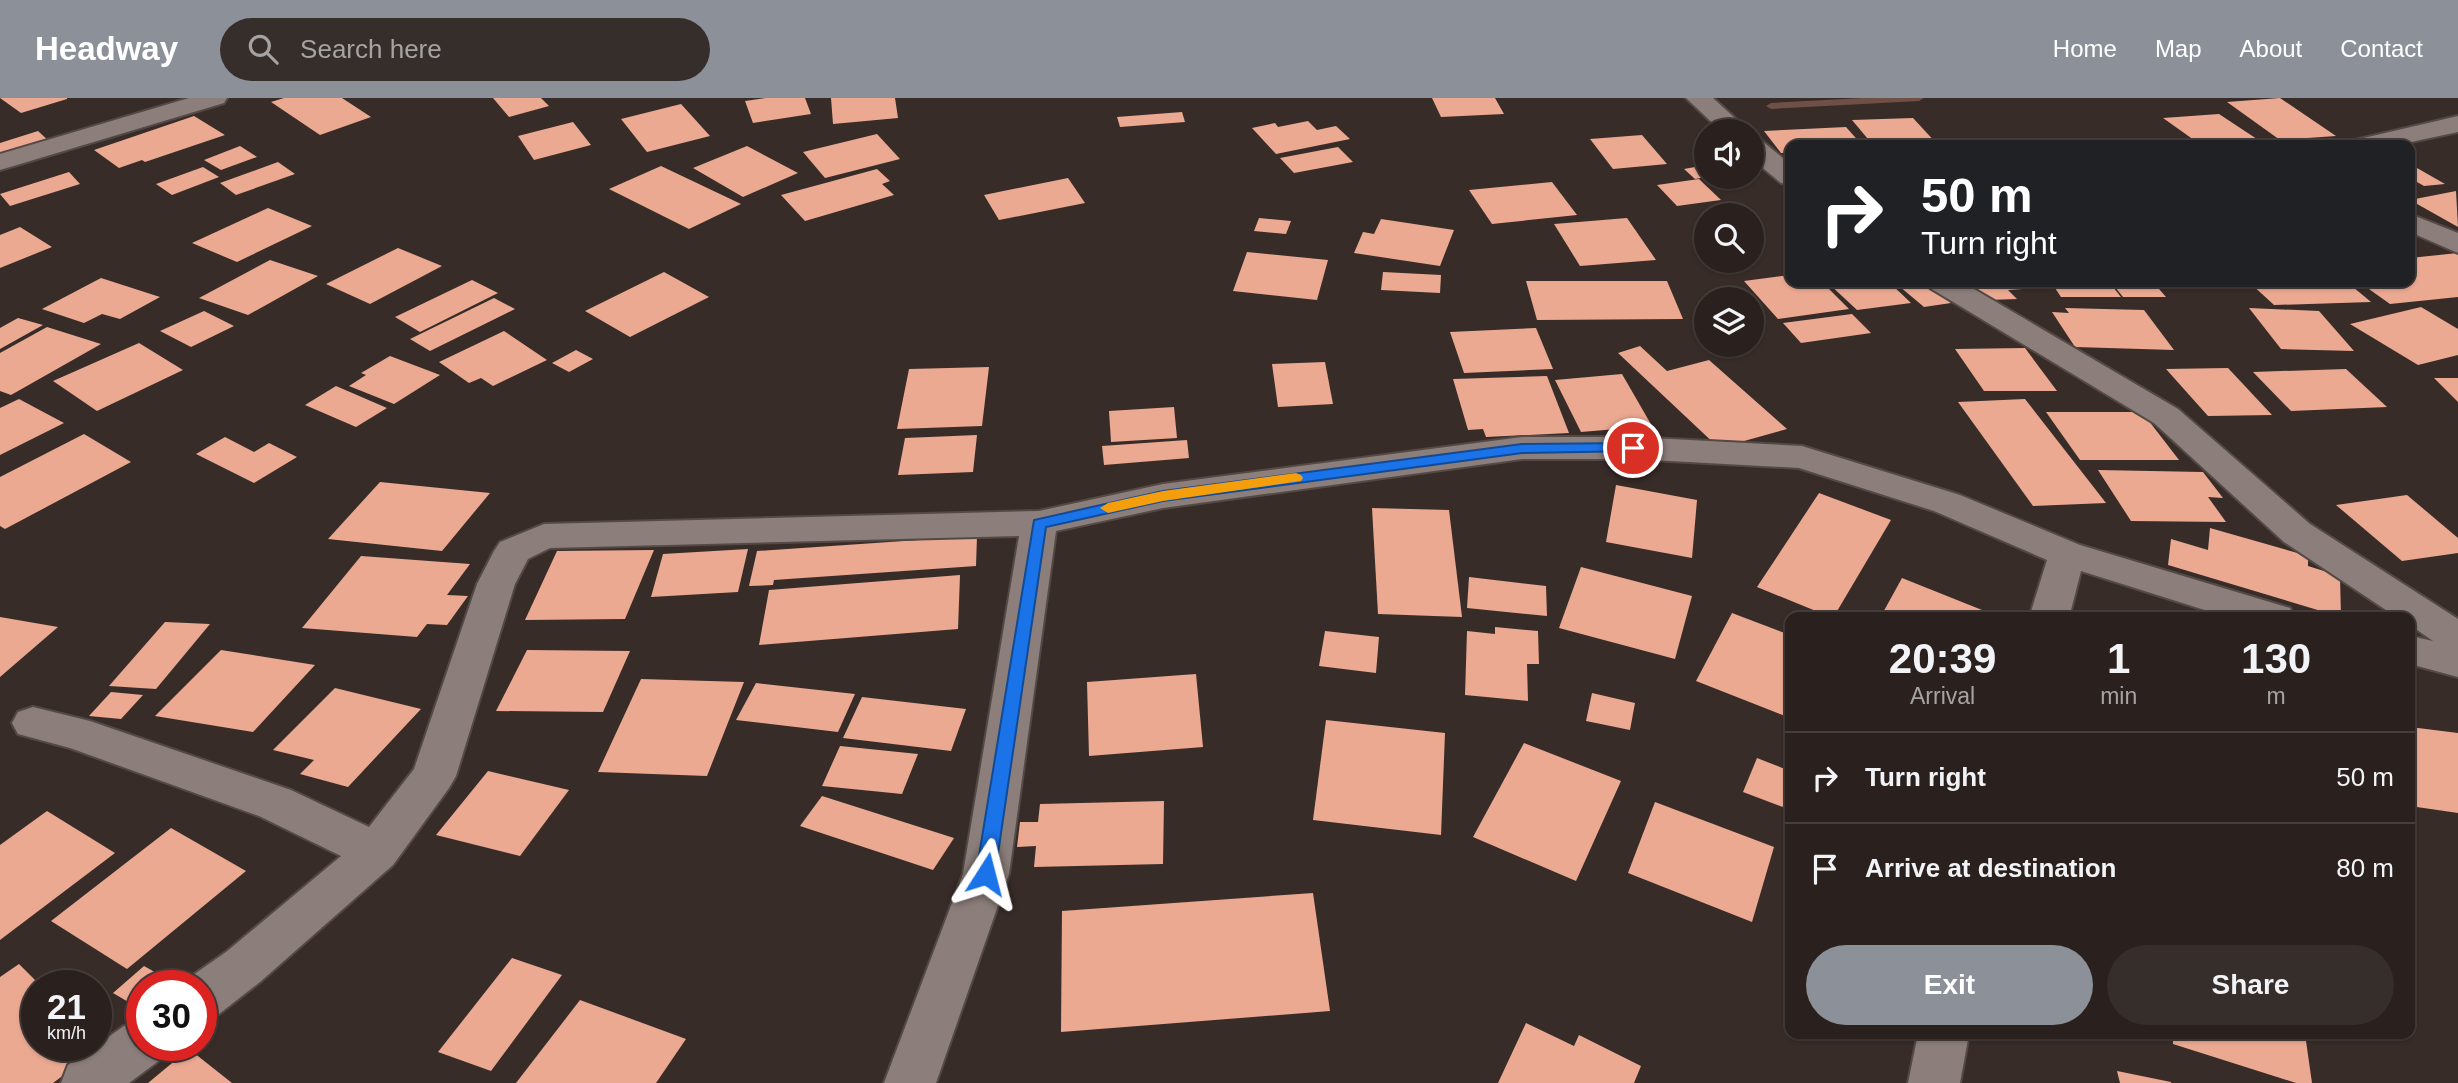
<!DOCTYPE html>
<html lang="en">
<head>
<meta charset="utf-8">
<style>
  :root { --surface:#2a211e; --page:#362e2b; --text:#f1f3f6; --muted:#a5a3a4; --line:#463e3c; --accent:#8c9099 }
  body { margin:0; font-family:Helvetica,sans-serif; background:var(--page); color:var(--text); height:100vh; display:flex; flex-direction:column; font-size:26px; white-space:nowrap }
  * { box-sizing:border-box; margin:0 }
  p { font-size:23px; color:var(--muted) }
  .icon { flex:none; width:38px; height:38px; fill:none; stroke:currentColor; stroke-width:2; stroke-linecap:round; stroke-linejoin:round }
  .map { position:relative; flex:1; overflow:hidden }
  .panel { position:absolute; left:1785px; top:514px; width:630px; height:427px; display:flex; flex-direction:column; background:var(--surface); border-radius:14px; box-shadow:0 2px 5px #0004,0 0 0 2px var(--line) }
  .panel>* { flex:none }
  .guide { position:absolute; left:1785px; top:42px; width:630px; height:147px; border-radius:14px; box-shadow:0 2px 5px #0004,0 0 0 2px var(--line); background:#202124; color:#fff; overflow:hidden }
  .tools { position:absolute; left:1694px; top:21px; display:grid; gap:14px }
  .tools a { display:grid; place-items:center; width:70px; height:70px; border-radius:50%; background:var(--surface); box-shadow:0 2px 5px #0004,0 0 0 2px var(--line); font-size:35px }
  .speed { position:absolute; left:21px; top:872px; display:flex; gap:14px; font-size:35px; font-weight:700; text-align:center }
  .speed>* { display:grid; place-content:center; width:91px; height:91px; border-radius:50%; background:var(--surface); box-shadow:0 2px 5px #0004,0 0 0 2px var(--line); line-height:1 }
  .speed small { font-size:18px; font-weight:400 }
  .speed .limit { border:10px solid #d22; background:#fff; color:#111 }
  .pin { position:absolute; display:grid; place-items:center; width:60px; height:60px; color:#fff; margin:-30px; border:4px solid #fff; border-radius:50%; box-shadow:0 2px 7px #0007 }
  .me { position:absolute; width:77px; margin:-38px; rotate:9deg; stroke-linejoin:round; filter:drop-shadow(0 0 5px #0008) }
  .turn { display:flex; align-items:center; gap:24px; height:147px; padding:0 21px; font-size:32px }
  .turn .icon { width:91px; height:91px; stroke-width:2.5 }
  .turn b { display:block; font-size:49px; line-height:60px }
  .eta { display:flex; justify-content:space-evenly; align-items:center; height:119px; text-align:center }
  .eta b { font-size:42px; font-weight:600; line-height:49px }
  .button { display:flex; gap:14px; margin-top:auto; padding:14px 21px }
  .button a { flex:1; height:80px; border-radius:42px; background:var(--accent); color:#fff; font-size:28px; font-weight:600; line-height:80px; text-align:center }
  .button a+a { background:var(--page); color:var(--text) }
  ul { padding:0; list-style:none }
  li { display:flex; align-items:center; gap:21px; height:91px; padding:0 21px; border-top:2px solid var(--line) }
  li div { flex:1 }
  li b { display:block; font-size:26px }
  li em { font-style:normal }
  header { display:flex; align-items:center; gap:42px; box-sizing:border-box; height:98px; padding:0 35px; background:var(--accent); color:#fff }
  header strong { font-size:33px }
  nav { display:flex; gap:38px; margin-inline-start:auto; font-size:24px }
  .search { width:490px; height:63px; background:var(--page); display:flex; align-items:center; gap:18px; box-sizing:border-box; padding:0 24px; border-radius:38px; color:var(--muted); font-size:26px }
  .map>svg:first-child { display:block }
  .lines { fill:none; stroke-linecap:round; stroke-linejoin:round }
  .stream { fill:#6f5047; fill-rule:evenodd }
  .building { fill:#eba992 }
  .minor-casing { stroke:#534945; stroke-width:4 }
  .minor { fill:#8c7e7a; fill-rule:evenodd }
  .route { fill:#1a73e8; stroke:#114b97; stroke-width:2 }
  .slow { fill:#f59e0b }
</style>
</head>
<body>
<header>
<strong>Headway</strong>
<div class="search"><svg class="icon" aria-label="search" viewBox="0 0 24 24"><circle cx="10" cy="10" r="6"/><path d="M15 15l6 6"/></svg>Search here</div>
<nav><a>Home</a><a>Map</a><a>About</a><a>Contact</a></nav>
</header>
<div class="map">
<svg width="2458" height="985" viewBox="0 0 2458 985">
  <rect width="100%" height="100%" fill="#382c28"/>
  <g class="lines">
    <polygon class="stream" points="1863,0 1924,0 1919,3 1771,11 1766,8 1771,5"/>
  </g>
  <g class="building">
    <polygon points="0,0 67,0 67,1 21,15"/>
    <polygon points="284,0 342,0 371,19 320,37 271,4"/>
    <polygon points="493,0 541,0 549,8 509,19"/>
    <polygon points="766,0 805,0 811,16 753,25 745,3"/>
    <polygon points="831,0 895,0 898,20 833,26"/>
    <polygon points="1432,0 1495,0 1504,16 1441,19"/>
    <polygon points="2280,0 2336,38 2280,42 2227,4"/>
    <polygon points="681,6 710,38 647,54 621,21"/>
    <polygon points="1182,14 1185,24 1120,29 1117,19"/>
    <polygon points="2219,16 2266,47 2201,47 2163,20"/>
    <polygon points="194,18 225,37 145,64 142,62 119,70 94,52"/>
    <polygon points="1913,20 1938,47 1873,47 1852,22"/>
    <polygon points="1308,23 1317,32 1336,28 1350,41 1276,56 1252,30 1275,25 1278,29"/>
    <polygon points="573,24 591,47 534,62 518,38"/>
    <polygon points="1846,29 1862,47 1790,47 1790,55 1781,55 1764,33"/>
    <polygon points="38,33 50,44 0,60 0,45"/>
    <polygon points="877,36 900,61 825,80 803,54"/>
    <polygon points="1642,37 1667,66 1613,71 1590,41"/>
    <polygon points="2015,42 2020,47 1962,47 1958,43"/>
    <polygon points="240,48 257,59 221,72 204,62"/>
    <polygon points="747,48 798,75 743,99 693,70"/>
    <polygon points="1338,49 1353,64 1294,75 1280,60"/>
    <polygon points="278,64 295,76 236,97 220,85"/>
    <polygon points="2410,66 2445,86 2424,88 2410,80"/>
    <polygon points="1706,67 1706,79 1695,81 1684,71"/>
    <polygon points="661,68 741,106 689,131 609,91"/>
    <polygon points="203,69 219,79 172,97 156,86"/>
    <polygon points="877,71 890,83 882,86 894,97 805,123 781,97"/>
    <polygon points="69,74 80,86 10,108 0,96"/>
    <polygon points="1068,80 1085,105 999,122 984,97"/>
    <polygon points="1699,81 1721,102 1677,108 1657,87"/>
    <polygon points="1552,84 1577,117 1492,126 1469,92"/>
    <polygon points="2456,93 2458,129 2410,102"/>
    <polygon points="268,110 312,128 237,164 192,145"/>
    <polygon points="1259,120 1291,123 1286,136 1254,133"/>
    <polygon points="1627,120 1656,162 1580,168 1554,126"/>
    <polygon points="1381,121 1454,132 1440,168 1354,155 1363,134 1374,136"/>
    <polygon points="20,129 52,149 0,170 0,137"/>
    <polygon points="398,150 442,168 370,206 326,186"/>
    <polygon points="1247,154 1328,162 1317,202 1233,193"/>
    <polygon points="2458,155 2458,199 2390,206 2359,184 2410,184 2410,160"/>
    <polygon points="270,162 318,178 248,217 199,200"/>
    <polygon points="664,174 709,199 630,239 585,213"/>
    <polygon points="1383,174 1441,177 1440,195 1381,192"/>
    <polygon points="1790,177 1790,184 1822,184 1849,211 1778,221 1744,183"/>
    <polygon points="101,180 160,199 120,221 102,216 84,225 42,211"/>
    <polygon points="472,182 498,195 420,234 395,219"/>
    <polygon points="1526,183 1667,183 1683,221 1537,222"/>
    <polygon points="1827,184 1889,184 1911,205 1857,212"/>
    <polygon points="1926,184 1951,205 1924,209 1899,188"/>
    <polygon points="1960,184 2045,184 2051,189 2008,192 2017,201 1988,202"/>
    <polygon points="2051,184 2109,184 2121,199 2061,199"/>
    <polygon points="2111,184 2153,184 2166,199 2123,199"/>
    <polygon points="2249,184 2347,184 2371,204 2274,207"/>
    <polygon points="494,200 515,211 430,253 410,241"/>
    <polygon points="2421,209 2458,231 2458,257 2418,267 2350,226"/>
    <polygon points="2065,210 2144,212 2174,252 2075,249 2052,214 2069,215"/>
    <polygon points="2249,210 2319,213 2354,253 2281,251"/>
    <polygon points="204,213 234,228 191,249 160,233"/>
    <polygon points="1852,216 1871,235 1801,245 1783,225"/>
    <polygon points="18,220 43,227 0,251 0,230"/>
    <polygon points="47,229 101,246 11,297 0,293 0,255"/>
    <polygon points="1536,230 1553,271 1464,275 1450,234"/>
    <polygon points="504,233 547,262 493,288 481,280 469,285 439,264"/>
    <polygon points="139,245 183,272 97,313 53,283"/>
    <polygon points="1640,248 1667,273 1709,262 1787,331 1719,350 1618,255"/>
    <polygon points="2025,250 2057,293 1984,293 1955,251"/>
    <polygon points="576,252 593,261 569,274 552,265"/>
    <polygon points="390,258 440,277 394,306 349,288 366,277 361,275"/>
    <polygon points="1325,264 1333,306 1278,309 1272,266"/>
    <polygon points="989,269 982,328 897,331 909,271"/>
    <polygon points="2228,270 2272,317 2208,318 2166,271"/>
    <polygon points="2346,271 2387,309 2291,313 2253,274"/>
    <polygon points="1622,276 1652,328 1581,334 1555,282"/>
    <polygon points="1547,278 1569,335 1486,339 1483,331 1468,332 1453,281"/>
    <polygon points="2434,280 2458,280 2458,304"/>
    <polygon points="336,288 387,310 356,329 305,307"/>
    <polygon points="19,301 64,325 0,357 0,310"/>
    <polygon points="2025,301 2106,405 2033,408 1958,304"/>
    <polygon points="1174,309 1177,340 1111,344 1109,313"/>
    <polygon points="2046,314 2142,314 2179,362 2080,362"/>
    <polygon points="84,336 131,364 5,431 0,428 0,379"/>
    <polygon points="977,337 973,374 898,377 905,340"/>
    <polygon points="225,339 254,354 269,345 297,359 254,385 196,356"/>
    <polygon points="1187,342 1189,360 1104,367 1102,348"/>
    <polygon points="2098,372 2203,374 2223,400 2208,399 2226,424 2131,423"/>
    <polygon points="380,384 490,395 442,453 328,441"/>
    <polygon points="1616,387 1697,402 1692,460 1606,444"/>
    <polygon points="1819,395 1891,422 1833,520 1757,489"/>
    <polygon points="2407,397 2458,440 2458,455 2402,463 2336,407"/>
    <polygon points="1372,410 1449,412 1462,519 1378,516"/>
    <polygon points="2210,430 2308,458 2308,468 2340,478 2341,519 2168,467 2171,441 2208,452"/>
    <polygon points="977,438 976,468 774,482 773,487 749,488 757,453"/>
    <polygon points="748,451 738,494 651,499 663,456"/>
    <polygon points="654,452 625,521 525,522 557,453"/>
    <polygon points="361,458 470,466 447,497 468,498 447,527 427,526 417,539 302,530"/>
    <polygon points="1581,469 1692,498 1675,561 1559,530"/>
    <polygon points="960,477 958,531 759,547 769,492"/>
    <polygon points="1469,479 1546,488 1547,518 1467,510"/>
    <polygon points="1902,480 2002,520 1880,520"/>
    <polygon points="1732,515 1790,537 1790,620 1696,583"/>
    <polygon points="0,519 58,529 0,579"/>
    <polygon points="165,524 210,526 156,591 109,588"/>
    <polygon points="1495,529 1538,533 1539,566 1527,566 1528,603 1465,597 1467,533 1495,536"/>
    <polygon points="1325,533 1379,539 1376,575 1319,568"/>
    <polygon points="221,552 315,567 253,634 155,618"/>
    <polygon points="527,552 630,553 603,614 496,613"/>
    <polygon points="1196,576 1203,649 1089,658 1087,584"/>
    <polygon points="641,581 744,584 707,678 598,674"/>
    <polygon points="756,585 855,596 838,634 736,622"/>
    <polygon points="335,590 421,611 348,689 300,676 314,662 273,652"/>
    <polygon points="111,594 143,597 121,621 89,618"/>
    <polygon points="1592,595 1635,605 1630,632 1586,623"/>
    <polygon points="862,599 966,611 951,653 843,640"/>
    <polygon points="1326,622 1445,635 1441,737 1313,722"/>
    <polygon points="2410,629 2458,635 2458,715 2410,708"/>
    <polygon points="1524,645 1621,683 1576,783 1473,739"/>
    <polygon points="840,648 918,656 902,696 822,688"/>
    <polygon points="1757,660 1790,673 1790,689 1783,709 1743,694"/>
    <polygon points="488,673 569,692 520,758 436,737"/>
    <polygon points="822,698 954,740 933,772 800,728"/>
    <polygon points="1164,703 1163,766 1034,769 1036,748 1017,749 1020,724 1038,724 1040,706"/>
    <polygon points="1655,704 1774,749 1752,824 1628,775"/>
    <polygon points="47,713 115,755 0,842 0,747"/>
    <polygon points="171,730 246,773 127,871 51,823"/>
    <polygon points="1313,795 1330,913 1061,934 1062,813"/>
    <polygon points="512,860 562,877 491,973 438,954"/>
    <polygon points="19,866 40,887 37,887 37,947 97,947 100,950 53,985 0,985 0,879"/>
    <polygon points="144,868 178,887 142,887 142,912 113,895"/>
    <polygon points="580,902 686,941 656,985 516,985"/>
    <polygon points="1526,925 1574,948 1579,937 1641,968 1634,985 1498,985"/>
    <polygon points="2173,936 2305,936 2312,985 2296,985 2173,946"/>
    <polygon points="189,951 232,985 148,985"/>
    <polygon points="2117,973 2171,984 2171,985 2120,985"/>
  </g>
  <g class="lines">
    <defs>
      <g id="minor">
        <polygon points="189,0 227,0 224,5 0,72 0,56"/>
        <polygon points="1686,0 1713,0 1749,33 1721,33"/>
        <polygon points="2458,18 2458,34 2397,47 2351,47 2355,42"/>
        <polygon points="1752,40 1761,42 1790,66 1790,87 1781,85 1752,61"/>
        <polygon points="2410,116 2458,135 2458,155 2410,134"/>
        <polygon points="1926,184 1962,184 2178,311 2310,426 2458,521 2458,579 2410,566 2410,538 2433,543 2410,527 2410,520 2398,520 2284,444 2154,325 1930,190"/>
        <polygon points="1522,339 1633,339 1802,348 1960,397 2080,447 2290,510 2295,520 2230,520 2081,473 2069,520 2029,520 2047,462 1934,413 1799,370 1633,361 1522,361 1163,410 1056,433 1009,776 936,985 884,985 963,776 1019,438 550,450 528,461 515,486 456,678 449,690 393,767 260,884 219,916 201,922 201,887 182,887 183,884 226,854 341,758 259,718 70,650 18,636 12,625 18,614 33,609 90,623 291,692 369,729 414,671 477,486 494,453 500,444 544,426 1039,413 1163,386"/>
        <polygon points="142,921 142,947 167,947 160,962 129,985 61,985 68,967 124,928"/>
        <polygon points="1918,936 1969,936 1960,985 1908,985"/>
      </g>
    </defs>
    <use href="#minor" class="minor-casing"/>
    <use href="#minor" class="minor"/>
  </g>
  <polygon class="route" points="1633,345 1640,350 1638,353 1522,355 1163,403 1046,429 995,776 993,781 986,784 979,781 976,776 1034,422 1163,393 1522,346"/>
  <polygon class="slow" points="1296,375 1301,377 1303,380 1301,383 1163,403 1108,415 1100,410 1108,405 1163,393"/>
</svg>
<div class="tools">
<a><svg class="icon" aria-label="sound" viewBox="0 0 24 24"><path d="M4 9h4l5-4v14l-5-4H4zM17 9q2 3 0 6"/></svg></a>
<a><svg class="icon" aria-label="search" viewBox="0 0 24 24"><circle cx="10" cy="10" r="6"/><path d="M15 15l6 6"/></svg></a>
<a><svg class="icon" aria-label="layers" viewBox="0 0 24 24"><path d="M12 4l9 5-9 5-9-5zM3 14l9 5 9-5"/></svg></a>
</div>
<div class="speed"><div>21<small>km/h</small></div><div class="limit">30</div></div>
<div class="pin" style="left:1633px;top:350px;background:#d93025"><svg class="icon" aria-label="arrive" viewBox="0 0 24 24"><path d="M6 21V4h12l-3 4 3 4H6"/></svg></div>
<svg class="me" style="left:986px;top:776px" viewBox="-20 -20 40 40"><path d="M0-17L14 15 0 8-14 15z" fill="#1a73e8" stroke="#fff" stroke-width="4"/></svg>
<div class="guide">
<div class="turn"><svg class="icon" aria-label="right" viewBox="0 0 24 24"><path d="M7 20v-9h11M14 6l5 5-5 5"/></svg><div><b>50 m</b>Turn right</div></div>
</div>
<section class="panel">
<div class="eta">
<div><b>20:39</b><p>Arrival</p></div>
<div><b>1</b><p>min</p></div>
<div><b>130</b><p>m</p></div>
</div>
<ul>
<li><svg class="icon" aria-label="right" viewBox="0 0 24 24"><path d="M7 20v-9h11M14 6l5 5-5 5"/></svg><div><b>Turn right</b></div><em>50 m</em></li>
<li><svg class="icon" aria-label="arrive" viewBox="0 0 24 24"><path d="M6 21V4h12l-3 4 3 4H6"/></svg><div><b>Arrive at destination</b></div><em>80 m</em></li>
</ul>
<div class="button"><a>Exit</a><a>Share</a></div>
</section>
</div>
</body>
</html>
